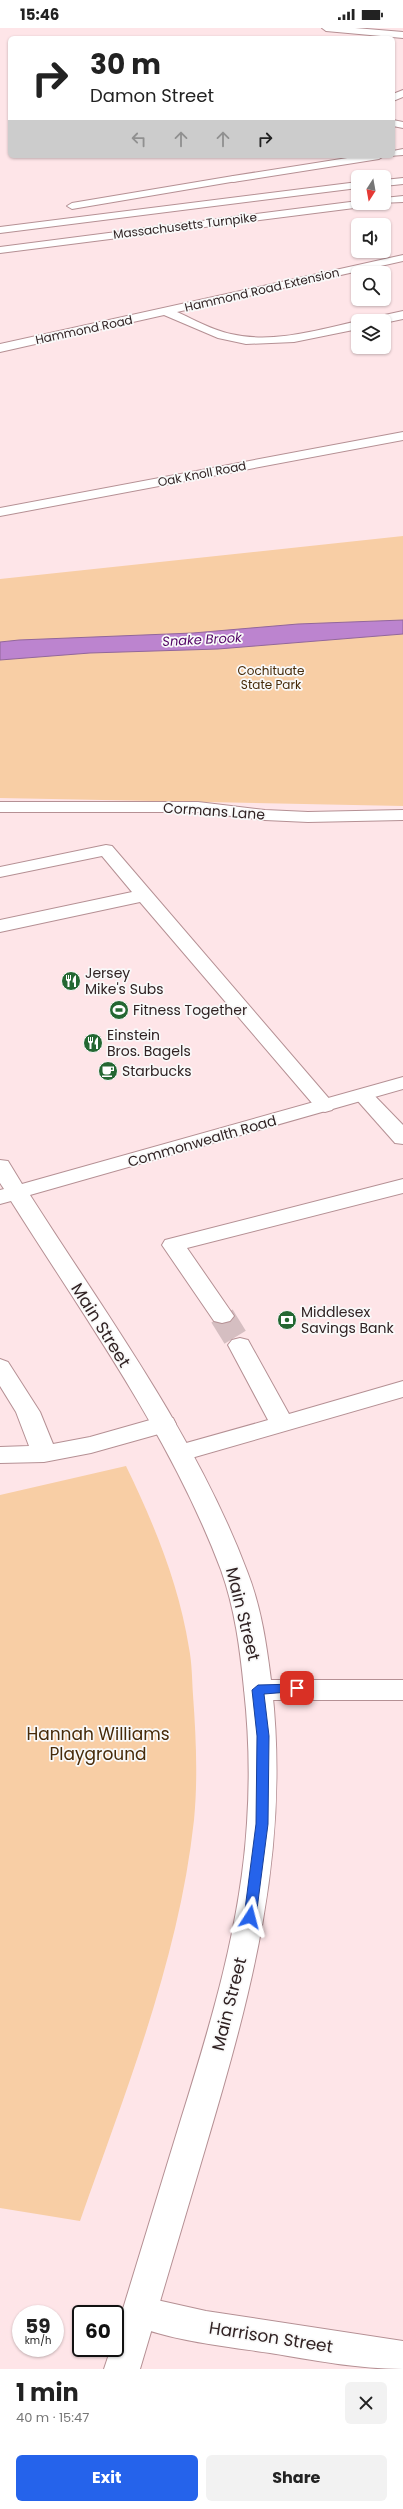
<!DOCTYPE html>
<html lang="en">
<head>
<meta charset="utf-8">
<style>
  :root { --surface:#fff; --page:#f2f2f2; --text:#222; --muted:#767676; --accent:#2563eb }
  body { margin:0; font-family:Poppins,sans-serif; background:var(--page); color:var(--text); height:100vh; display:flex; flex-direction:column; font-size:15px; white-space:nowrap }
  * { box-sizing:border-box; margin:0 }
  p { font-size:13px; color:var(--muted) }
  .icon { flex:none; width:22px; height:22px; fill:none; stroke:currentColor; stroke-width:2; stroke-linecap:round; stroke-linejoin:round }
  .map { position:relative; height:2341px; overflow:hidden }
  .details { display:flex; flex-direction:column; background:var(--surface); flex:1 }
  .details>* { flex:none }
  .banner { position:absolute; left:8px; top:8px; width:387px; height:122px; border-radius:6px; box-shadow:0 1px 3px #0004; background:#fff; color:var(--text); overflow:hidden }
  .needle { width:26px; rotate:191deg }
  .fabs { position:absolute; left:351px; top:142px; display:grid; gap:8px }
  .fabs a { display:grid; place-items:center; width:40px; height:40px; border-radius:6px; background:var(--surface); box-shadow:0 1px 3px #0004; font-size:20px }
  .speed { position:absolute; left:12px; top:2277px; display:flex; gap:8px; font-size:20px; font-weight:700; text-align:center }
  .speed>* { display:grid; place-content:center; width:52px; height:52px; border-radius:50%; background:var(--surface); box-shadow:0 1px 3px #0004; line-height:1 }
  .speed small { font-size:10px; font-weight:400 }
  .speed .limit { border:2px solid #111; border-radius:6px; background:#fff; color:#111 }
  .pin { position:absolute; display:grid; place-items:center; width:34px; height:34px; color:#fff; margin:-17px; border-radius:8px; box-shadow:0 2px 6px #0006 }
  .me { position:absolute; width:44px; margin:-22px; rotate:9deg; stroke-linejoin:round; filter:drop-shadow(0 0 3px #0008) }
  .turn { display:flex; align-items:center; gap:14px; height:84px; padding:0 16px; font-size:18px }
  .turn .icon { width:52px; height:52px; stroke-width:2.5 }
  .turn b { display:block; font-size:28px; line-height:34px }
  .lanes { display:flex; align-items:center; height:38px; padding:0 16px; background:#0003; justify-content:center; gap:20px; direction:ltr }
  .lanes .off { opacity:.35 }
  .round { display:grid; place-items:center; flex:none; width:42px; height:42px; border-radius:6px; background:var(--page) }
  .headline { display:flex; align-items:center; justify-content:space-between; height:68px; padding:0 16px }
  h1 { font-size:24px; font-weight:700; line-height:30px }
  .cta { display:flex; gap:8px; margin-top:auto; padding:8px 16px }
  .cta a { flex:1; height:46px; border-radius:6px; background:var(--accent); color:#fff; font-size:16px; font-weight:700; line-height:46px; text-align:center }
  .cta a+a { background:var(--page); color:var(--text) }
  .status { display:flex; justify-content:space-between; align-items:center; height:28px; padding:0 20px; background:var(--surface); direction:ltr }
  .status svg { height:11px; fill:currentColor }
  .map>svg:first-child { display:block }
  .green { fill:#f8cea5 }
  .water { fill:#bc84cf; stroke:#92679b }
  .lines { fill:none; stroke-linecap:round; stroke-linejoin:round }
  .minor-tunnel { stroke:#d5bec1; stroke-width:25; stroke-dasharray:25 12; stroke-linecap:butt }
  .minor-casing { stroke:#b59094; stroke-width:2 }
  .major-casing { stroke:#b59094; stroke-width:2 }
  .highway-casing { stroke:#b59094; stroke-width:2 }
  .minor { fill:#fff; fill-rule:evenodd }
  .major { fill:#fff; fill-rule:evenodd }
  .highway { fill:#fff; fill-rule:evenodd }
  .route { fill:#2563eb; stroke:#184099 }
  .labels { text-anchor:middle; stroke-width:3.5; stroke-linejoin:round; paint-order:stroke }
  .far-street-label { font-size:12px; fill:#302223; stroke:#f9f9f9 }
  .far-park-label { font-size:12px; fill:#462a09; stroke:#f9f9f9 }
  .far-water-label { font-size:13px; font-style:italic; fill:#510365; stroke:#f9f9f9 }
  .street-label { font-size:14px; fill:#302223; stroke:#f9f9f9 }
  .poi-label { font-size:14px; fill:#302223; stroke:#f9f9f9; text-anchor:start }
  .near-street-label { font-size:17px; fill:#302223; stroke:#f9f9f9 }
  .near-park-label { font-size:17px; fill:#462a09; stroke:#f9f9f9 }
</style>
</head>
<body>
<div class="status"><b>15:46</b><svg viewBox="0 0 49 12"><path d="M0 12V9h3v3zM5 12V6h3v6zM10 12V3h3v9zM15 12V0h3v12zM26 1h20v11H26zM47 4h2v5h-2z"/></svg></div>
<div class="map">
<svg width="403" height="2341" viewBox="0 0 403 2341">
  <rect width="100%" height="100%" fill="#fee5e8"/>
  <g class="green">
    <polygon points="403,508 403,778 0,770 0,551"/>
    <path d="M 126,1438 C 154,1496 179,1556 189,1620 C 192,1635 192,1651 193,1667 C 196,1708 198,1751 194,1792 C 179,1931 126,2062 80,2193 L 0,2180 L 0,1467 Z"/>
  </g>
  <polygon class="water" points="403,592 403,606 218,621 90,625 0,632 0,614 19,612 193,605 298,596"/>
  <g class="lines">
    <polyline class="minor-tunnel" points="222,1288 240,1317"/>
    <defs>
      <g id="minor">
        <polygon points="322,0 355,0 403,4 403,10 326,3"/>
        <polygon points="403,62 403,69 393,73 393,66"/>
        <polygon points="393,92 403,94 403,100 393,98"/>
        <polygon points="403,121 403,127 389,128 393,128 393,123"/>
        <polygon points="360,128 384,128 379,131 233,154 228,151 233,148"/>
        <path d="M 403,227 L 403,233 L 177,284 C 195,292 212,302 231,306 C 273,316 317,302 358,293 L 358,301 L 294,314 L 246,316 L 218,310 L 164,287 L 0,324 L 0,316 Z"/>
        <polygon points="403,283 403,291 384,295 369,293 371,290"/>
        <polygon points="403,404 403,412 0,488 0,480"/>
        <polygon points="0,774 198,774 265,782 308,784 403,782 403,792 308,794 265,792 198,784 0,784"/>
        <polygon points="106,817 112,818 332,1074 335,1078 332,1082 325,1084 318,1082 140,874 0,904 0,892 132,864 102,828 0,849 0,839"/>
        <polygon points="363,1061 370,1063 403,1097 403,1116 395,1115 356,1071 353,1067 356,1063"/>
        <polygon points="403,1151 403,1165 187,1220 234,1288 230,1293 222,1295 214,1293 162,1217 165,1212"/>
        <polygon points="240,1310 248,1312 289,1386 403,1353 403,1369 181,1433 172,1431 169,1425 172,1419 268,1392 228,1317 232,1312"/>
        <polygon points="0,1331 8,1334 40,1384 53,1416 90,1409 164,1388 173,1390 176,1396 173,1402 91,1425 44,1434 0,1435 0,1419 29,1418 16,1384 0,1358"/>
        <polygon points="258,1652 403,1652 403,1672 258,1672 248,1669 244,1662 248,1655"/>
        <path d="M 139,2268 L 206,2283 L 403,2313 L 403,2341 C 358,2341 314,2332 270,2325 C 223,2318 172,2313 127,2295 L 122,2284 L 127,2273 Z"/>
      </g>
      <path id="major" d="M 403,1049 L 403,1061 L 30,1167 C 107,1288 196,1408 247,1543 C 262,1581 267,1620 272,1660 C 290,1823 252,1963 206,2118 C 184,2192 162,2267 140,2341 L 104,2341 L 111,2320 L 115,2320 L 115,2307 C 137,2235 159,2163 181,2091 C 211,1995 241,1896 247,1795 C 250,1750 249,1706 244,1661 C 240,1621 235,1581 221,1542 C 171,1409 86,1292 11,1173 L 0,1176 L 0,1162 L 4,1161 L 0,1155 L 0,1132 L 8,1133 L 22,1156 Z"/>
      <g id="highway">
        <polygon points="233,148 237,149 237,153 72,181 67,178 72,175"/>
        <polygon points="403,150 403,156 384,158 384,152"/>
        <polygon points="358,154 358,160 0,205 0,199"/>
        <polygon points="403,168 403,174 380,175 384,175 384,170"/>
        <polygon points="358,173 375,175 370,178 0,225 0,219"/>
      </g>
    </defs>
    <use href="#minor" class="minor-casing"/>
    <use href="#major" class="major-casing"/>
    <use href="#highway" class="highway-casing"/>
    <use href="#minor" class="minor"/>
    <use href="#major" class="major"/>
    <use href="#highway" class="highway"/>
  </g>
  <polygon class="route" points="297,1656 301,1657 301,1663 264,1666 269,1708 268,1796 256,1889 250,1894 244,1889 256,1796 257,1708 252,1662 258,1657"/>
  <defs>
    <symbol id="restaurant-disc" viewBox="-11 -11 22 22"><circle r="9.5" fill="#246732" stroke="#f9f9f9"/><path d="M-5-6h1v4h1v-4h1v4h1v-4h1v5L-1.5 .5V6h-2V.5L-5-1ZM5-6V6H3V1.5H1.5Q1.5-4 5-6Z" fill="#fff"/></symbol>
    <symbol id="stadium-disc" viewBox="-11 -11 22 22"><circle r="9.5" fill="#246732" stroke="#f9f9f9"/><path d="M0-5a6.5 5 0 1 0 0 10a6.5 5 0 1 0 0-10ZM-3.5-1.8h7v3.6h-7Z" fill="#fff"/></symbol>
    <symbol id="cafe-disc" viewBox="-11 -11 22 22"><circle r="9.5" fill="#246732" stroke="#f9f9f9"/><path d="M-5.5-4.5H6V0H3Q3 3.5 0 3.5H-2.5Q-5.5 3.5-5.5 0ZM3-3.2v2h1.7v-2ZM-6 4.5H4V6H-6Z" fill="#fff"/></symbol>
    <symbol id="bank-disc" viewBox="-11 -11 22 22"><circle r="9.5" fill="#246732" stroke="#f9f9f9"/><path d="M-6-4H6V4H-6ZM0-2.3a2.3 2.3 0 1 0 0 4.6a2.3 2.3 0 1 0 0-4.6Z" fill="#fff"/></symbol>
  </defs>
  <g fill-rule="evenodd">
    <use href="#restaurant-disc" x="60" y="942" width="22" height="22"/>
    <use href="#stadium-disc" x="108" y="971" width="22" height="22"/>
    <use href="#restaurant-disc" x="82" y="1004" width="22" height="22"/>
    <use href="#cafe-disc" x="97" y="1032" width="22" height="22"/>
    <use href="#bank-disc" x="276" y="1281" width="22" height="22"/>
  </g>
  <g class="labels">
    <g class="far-street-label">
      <text transform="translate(185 198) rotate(-7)" y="4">Massachusetts Turnpike</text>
      <text transform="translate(262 262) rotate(-13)" y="4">Hammond Road Extension</text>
      <text transform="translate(84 302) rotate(-12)" y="4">Hammond Road</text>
      <text transform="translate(202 446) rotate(-11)" y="4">Oak Knoll Road</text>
    </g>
    <g class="far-park-label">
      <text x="271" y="647">Cochituate<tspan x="271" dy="14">State Park</tspan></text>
    </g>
    <g class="far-water-label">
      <text transform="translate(202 611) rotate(-3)" y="5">Snake Brook</text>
    </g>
    <g class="street-label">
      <text transform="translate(214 783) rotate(4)" y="5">Cormans Lane</text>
      <text transform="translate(202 1113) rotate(-16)" y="5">Commonwealth Road</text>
    </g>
    <g class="poi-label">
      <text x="85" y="950">Jersey<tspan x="85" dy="16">Mike's Subs</tspan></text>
      <text x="133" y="987">Fitness Together</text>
      <text x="107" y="1012">Einstein<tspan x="107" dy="16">Bros. Bagels</tspan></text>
      <text x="122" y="1048">Starbucks</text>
      <text x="301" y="1289">Middlesex<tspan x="301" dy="16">Savings Bank</tspan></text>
    </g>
    <g class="near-street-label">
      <text transform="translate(101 1297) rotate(58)" y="6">Main Street</text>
      <text transform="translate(243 1586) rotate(76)" y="6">Main Street</text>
      <text transform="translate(229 1976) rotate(-76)" y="6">Main Street</text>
      <text transform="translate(271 2309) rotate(9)" y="6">Harrison Street</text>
    </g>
    <g class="near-park-label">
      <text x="98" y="1712">Hannah Williams<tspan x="98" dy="20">Playground</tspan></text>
    </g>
  </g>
</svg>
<div class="fabs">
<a><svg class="needle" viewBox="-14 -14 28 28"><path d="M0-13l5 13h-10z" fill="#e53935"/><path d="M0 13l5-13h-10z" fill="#767676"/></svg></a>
<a><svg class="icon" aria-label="sound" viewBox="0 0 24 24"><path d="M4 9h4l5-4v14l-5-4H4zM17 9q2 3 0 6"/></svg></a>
<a><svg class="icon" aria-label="search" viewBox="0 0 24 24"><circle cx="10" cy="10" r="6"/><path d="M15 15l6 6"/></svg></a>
<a><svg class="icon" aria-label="layers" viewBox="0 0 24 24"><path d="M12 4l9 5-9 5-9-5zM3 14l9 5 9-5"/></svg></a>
</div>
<div class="speed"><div>59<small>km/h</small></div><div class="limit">60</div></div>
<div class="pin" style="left:297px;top:1660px;background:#d93025"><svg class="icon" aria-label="arrive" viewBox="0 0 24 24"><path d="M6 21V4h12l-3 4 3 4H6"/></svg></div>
<svg class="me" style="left:250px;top:1889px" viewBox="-20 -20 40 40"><path d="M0-17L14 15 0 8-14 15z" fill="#2563eb" stroke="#fff" stroke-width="4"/></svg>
<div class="banner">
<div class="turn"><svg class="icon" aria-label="right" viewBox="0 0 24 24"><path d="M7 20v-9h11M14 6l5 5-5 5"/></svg><div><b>30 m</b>Damon Street</div></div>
<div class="lanes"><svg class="icon off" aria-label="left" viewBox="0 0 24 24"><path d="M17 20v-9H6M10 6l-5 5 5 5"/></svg><svg class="icon off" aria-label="ahead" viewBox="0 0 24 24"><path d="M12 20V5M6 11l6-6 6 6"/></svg><svg class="icon off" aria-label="ahead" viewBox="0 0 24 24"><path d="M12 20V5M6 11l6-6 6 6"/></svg><svg class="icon" aria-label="right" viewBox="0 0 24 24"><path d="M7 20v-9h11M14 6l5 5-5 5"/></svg></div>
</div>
</div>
<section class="details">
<div class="headline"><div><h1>1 min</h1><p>40 m · 15:47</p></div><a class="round"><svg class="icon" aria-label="close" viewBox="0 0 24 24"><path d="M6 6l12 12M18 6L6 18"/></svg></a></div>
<div class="cta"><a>Exit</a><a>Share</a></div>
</section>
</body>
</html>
